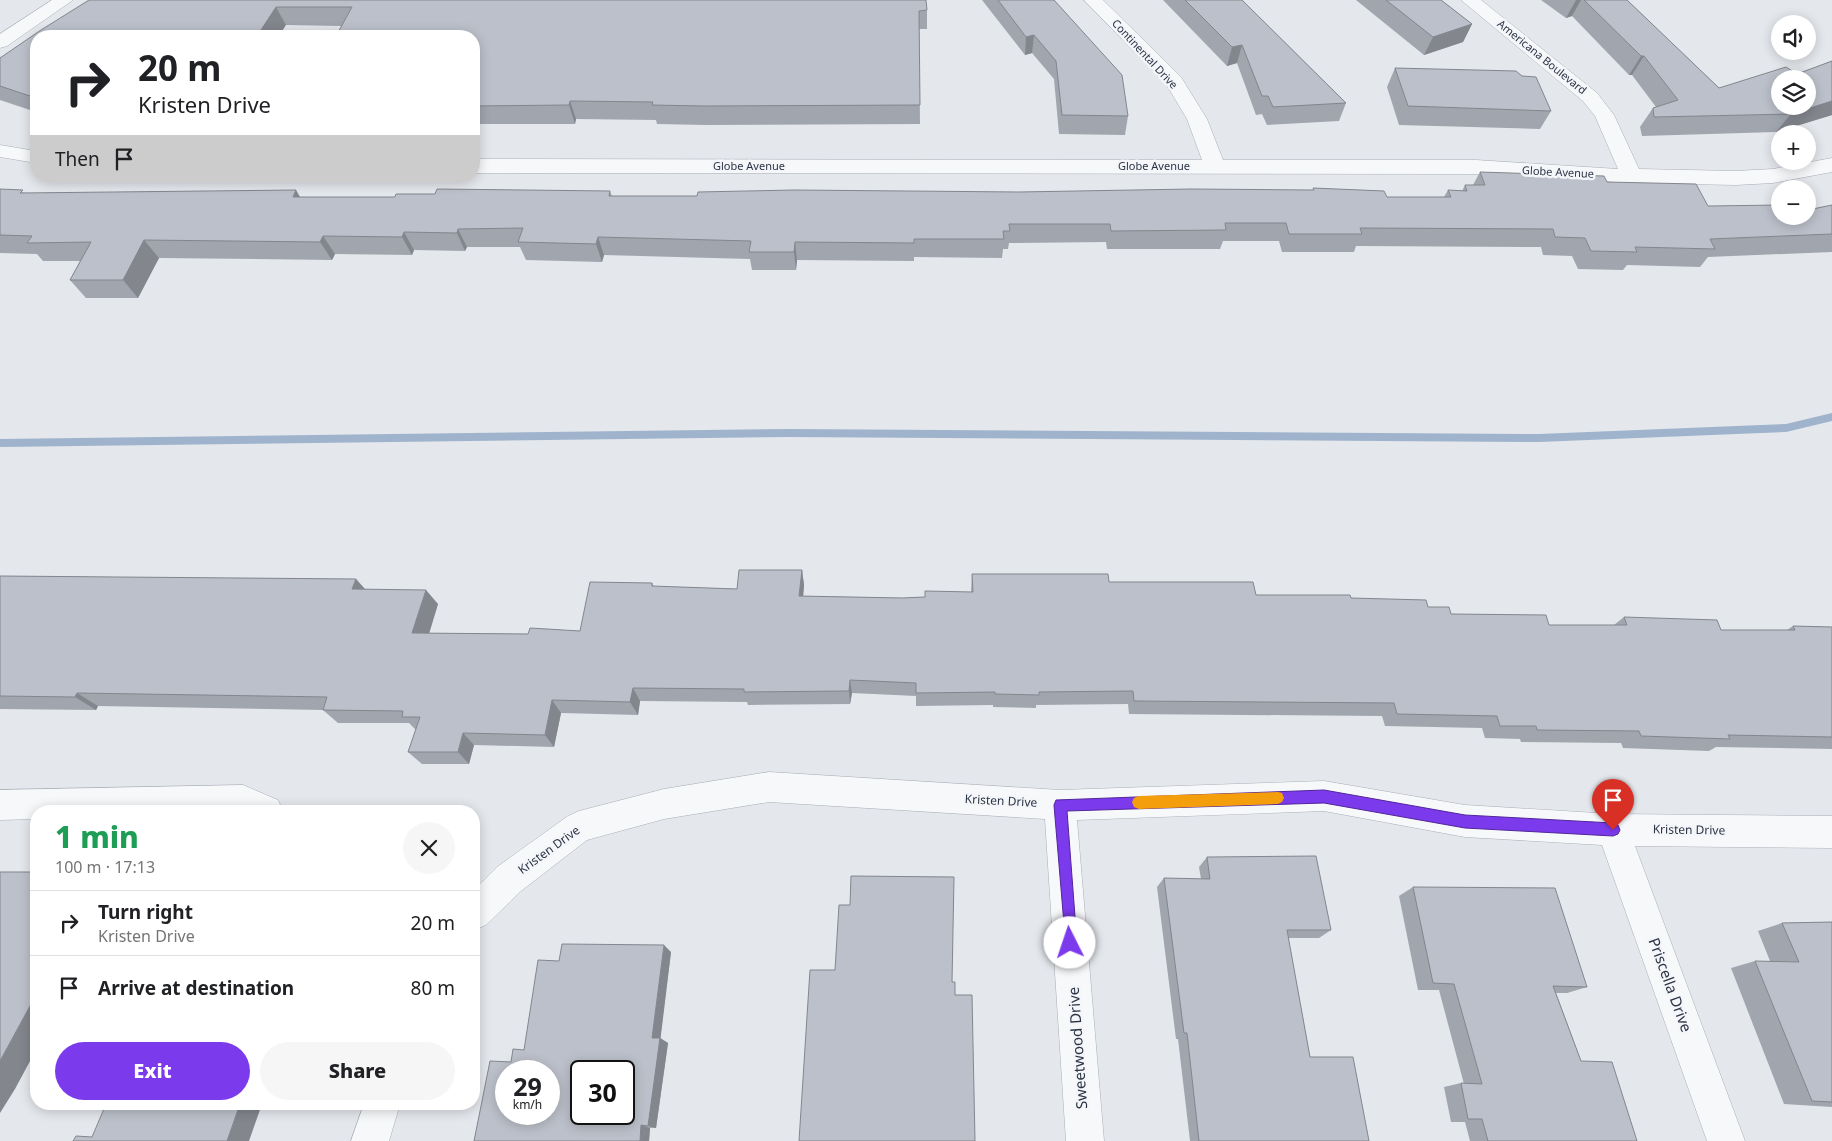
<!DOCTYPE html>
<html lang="en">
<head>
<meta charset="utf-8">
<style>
  :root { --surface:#fff; --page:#f6f6f6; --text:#202124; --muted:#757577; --line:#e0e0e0; --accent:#7c3aed }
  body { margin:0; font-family:"Noto Sans",sans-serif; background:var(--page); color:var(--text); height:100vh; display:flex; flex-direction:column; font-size:19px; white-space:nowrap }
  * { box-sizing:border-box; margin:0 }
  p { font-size:16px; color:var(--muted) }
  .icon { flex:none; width:28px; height:28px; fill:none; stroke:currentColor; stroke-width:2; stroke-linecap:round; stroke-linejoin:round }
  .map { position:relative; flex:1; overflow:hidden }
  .drawer { position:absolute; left:30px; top:805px; width:450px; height:305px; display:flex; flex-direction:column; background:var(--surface); border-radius:20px; box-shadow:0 2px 12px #0003 }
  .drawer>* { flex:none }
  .hud { position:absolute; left:30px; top:30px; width:450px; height:152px; border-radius:20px; box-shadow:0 2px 12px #0003; background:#fff; color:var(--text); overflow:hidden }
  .tools { position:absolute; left:1771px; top:15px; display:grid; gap:10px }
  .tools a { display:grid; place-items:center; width:45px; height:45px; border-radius:50%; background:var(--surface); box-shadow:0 2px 12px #0003; font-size:25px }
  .speed { position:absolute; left:495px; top:1060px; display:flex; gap:10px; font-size:25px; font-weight:700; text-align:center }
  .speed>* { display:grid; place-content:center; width:65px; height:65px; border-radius:50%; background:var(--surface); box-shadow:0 2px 12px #0003; line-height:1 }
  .speed small { font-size:12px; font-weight:400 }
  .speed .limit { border:2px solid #111; border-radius:8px; background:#fff; color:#111 }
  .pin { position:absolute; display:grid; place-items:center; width:42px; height:42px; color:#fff; margin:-51px -21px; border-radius:50% 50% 50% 0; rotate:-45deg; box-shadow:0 0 5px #0007 }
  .pin .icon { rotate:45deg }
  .me { position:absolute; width:55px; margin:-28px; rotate:356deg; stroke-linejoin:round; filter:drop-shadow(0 0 4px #0008) }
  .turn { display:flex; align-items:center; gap:18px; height:105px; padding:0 25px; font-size:22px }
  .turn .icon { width:65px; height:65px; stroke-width:2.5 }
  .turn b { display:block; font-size:35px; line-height:42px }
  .then { display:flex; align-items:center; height:48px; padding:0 25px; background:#0003; gap:10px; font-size:19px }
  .round { display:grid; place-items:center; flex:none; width:52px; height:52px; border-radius:26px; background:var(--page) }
  .headline { display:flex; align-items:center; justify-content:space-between; height:85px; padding:0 25px }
  h1 { font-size:30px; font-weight:800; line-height:38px; color:#1e9e55 }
  .action { display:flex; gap:10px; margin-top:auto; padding:10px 25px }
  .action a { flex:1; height:58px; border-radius:30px; background:var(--accent); color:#fff; font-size:20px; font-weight:800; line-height:58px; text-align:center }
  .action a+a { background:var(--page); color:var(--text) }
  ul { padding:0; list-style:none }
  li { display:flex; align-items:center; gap:15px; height:65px; padding:0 25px; border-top:1px solid var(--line) }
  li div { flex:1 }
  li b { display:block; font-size:19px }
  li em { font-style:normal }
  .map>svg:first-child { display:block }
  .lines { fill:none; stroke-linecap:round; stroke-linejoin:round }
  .stream { fill:#9fb4cc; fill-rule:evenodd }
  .street-casing { stroke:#a9aeb7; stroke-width:1 }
  .street { fill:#f7f8fa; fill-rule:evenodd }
  .wall { fill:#a1a5ae }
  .shaded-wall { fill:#83868d }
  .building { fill:#bbc0ca; stroke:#83868d; fill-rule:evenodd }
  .route { fill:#7c3aed; stroke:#51269a }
  .slow { fill:#f59e0b }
  .labels { text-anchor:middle; stroke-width:5; stroke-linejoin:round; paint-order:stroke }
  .far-street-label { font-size:11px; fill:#2b3445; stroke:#f4f6f9 }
  .street-label { font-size:12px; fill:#2b3445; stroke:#f4f6f9 }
  .near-street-label { font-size:15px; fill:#2b3445; stroke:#f4f6f9 }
</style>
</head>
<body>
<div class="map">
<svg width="1832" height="1141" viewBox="0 0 1832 1141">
  <rect width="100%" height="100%" fill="#e4e7ec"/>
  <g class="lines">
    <polygon class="stream" points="1832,413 1832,421 1786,432 1539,442 789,437 0,447 0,439 789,429 1539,434 1786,424"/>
    <defs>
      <g id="street">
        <polygon points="52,0 73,0 7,46 0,48 0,34"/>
        <polygon points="1084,0 1103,0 1181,77 1207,119 1223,160 1476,160 1618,169 1595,116 1583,101 1461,0 1481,0 1597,93 1614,115 1639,169 1736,171 1773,169 1832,158 1832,172 1773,183 1736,185 1632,183 1476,174 474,173 474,159 1202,160 1187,119 1166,84"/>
        <polygon points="0,145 36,151 36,163 0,157"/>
        <polygon points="769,772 1060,790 1324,781 1465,805 1613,814 1832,816 1832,848 1635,846 1745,1141 1707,1141 1602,845 1465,837 1324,811 1077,820 1104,1141 1066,1141 1045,819 769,802 664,819 587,840 521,891 486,925 474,930 474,890 497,867 568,816 579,811 664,789"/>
        <polygon points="243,785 278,800 283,811 36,811 36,819 0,820 0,790"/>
        <polygon points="364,1104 400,1104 389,1141 351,1141"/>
      </g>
    </defs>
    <use href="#street" class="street-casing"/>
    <use href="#street" class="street"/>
  </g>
  <g class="wall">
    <polygon points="89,0 927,10 927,29 919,29 920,124 707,125 657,124 656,120 576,119 575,124 474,124 474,36 342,26 286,25 36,36 36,112 0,100 0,58"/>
    <polygon points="982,0 1054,0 1128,116 1125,135 1059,134 1054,79 1032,53 1025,55"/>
    <polygon points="1163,0 1242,0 1346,103 1339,121 1267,125 1262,114 1256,115 1237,63 1227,66"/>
    <polygon points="1356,0 1441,0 1472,24 1463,42 1424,55"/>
    <polygon points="1541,0 1627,0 1719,88 1797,74 1832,61 1832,115 1776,132 1642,136 1640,127 1653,108 1656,107 1632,75 1629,75 1572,16 1566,18"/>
    <polygon points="1395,68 1522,76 1551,111 1540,129 1399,125 1387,87"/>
    <polygon points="1480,172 1607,182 1708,206 1780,216 1832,205 1832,252 1708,257 1700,267 1627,265 1623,270 1578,269 1572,256 1543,255 1541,247 1356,246 1354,252 1282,252 1279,241 1223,241 1220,249 1107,249 1106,242 1009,243 1008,249 1003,249 1002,258 914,257 914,261 797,260 796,270 752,270 750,259 604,255 602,262 526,260 520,247 467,247 465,251 414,250 412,255 335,254 332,260 159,258 138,298 86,298 70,280 80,261 43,261 37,254 0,253 0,189 26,193 300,197 395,197 435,194 610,191 612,196 697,196 1019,192 1313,190 1313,188 1387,197 1444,197 1448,190 1462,191 1465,185 1473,185"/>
    <polygon points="802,570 804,585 803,596 902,598 925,597 971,592 972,574 1109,582 1256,595 1351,598 1428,607 1451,614 1549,625 1614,625 1624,617 1721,630 1787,630 1793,626 1832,627 1832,749 1716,747 1709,751 1623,748 1621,743 1521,742 1520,739 1485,738 1482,728 1385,726 1382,716 1129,714 1128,704 1036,705 1036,708 993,707 993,705 916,706 916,696 852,693 850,704 748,705 747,702 640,701 638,715 561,713 554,747 474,745 469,764 422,764 408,752 416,729 415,729 409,723 338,723 323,710 98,706 96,710 0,709 0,576 356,579 365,589 438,604 429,633 528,634 580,631 652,583 654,587 737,589"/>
    <polygon points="1207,857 1331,930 1319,938 1288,938 1310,1057 1369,1141 1190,1141 1178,1039 1176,1039 1157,887 1164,878 1201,879 1199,867"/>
    <polygon points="1413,887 1587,987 1567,993 1556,993 1581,1061 1637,1141 1470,1141 1465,1122 1451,1122 1444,1087 1461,1083 1464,1084 1439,990 1418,990 1399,896"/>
    <polygon points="1832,922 1832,1107 1784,1104 1731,968 1755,961 1770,961 1758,931 1782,923"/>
    <polygon points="671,952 660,1038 668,1043 656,1128 650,1128 649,1141 474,1141 511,1062 524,1050 559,961"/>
  </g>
  <g class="shaded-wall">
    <polygon points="1576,0 1581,0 1572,16 1566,18"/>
    <polygon points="276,7 286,25 279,36 257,36"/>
    <polygon points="1472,24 1463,42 1424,55 1433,37"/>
    <polygon points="1034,35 1032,53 1025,55 1026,37"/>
    <polygon points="1242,45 1237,63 1227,66 1232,47"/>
    <polygon points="1641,56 1644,56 1632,75 1629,75"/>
    <polygon points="570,101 576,119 575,124 569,105"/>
    <polygon points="1832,101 1832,115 1776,132 1791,114"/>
    <polygon points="296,190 307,209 293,197"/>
    <polygon points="458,229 467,247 465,251 457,233"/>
    <polygon points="404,232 414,250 412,255 402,237"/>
    <polygon points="323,236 335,254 332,260 320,242"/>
    <polygon points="598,237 604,255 602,262 596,244"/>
    <polygon points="144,240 159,258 138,298 123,280"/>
    <polygon points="795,242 797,260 796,270 794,252"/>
    <polygon points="802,570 804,585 802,611 799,596"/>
    <polygon points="356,579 369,594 352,589"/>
    <polygon points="426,590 438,604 425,647 412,633"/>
    <polygon points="850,680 852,693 850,704 849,691"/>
    <polygon points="633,688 640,701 638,715 630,702"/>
    <polygon points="77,693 98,706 96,710 75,697"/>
    <polygon points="552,700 561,713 554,747 545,735"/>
    <polygon points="463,733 474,745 469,764 458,752"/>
    <polygon points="664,945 671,952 660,1043 652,1038"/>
    <polygon points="36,995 36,1050 15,1089 0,1113 0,1061"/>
    <polygon points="660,1038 668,1043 656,1128 648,1126"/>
    <polygon points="240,1104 262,1104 249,1141 227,1141"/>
    <polygon points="641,1125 650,1128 649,1141 640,1141"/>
  </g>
  <g class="building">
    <polygon points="89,0 926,0 927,10 919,11 920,105 704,106 652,105 653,102 570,101 569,105 474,106 474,36 336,36 352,7 276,7 257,36 36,36 36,97 33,97 0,86 0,58 41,30"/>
    <polygon points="998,0 1054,0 1122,75 1128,116 1062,115 1056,61 1034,35 1026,37"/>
    <polygon points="1185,0 1242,0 1346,103 1273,107 1268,96 1262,96 1242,45 1232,47"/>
    <polygon points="1386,0 1441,0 1472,24 1433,37"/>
    <path d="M 1584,0 L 1627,0 L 1719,88 L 1786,67 L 1797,74 L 1832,61 L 1832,101 L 1791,114 L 1654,117 L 1653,108 L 1678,100 L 1644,56 L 1641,56 ZM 1780,79 L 1808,79 L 1808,106 L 1780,106 Z"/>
    <polygon points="1395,68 1516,71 1522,76 1536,77 1551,111 1408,106"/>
    <polygon points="1480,172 1604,176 1607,182 1696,184 1708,206 1780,205 1780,216 1808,216 1808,210 1832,205 1832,234 1710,239 1715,249 1635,247 1637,252 1591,251 1585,238 1555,237 1553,229 1360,228 1362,234 1289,234 1286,223 1225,223 1226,230 1111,231 1110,224 1009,224 1010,231 1003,231 1004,239 914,239 914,243 795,242 794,252 749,252 751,241 598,237 596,244 518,242 523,228 458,229 457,233 404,232 402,237 323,236 320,242 144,240 123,280 70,280 91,242 27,243 32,236 0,235 0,189 23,190 20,193 296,190 293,197 395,197 396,194 435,194 437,189 610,191 609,196 697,196 698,192 794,190 1019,192 1191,189 1314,190 1313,188 1384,191 1387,197 1451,197 1448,190 1467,191 1465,185 1485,185"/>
    <polygon points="739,570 802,570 799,596 902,598 925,597 925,591 973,592 972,574 1108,574 1109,582 1253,582 1256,595 1350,595 1351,598 1426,600 1428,607 1449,607 1451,614 1546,615 1549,625 1627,625 1624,617 1717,620 1721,630 1795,630 1793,626 1832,627 1832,737 1728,735 1730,739 1641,736 1639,731 1537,730 1536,726 1500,726 1497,716 1397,714 1394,703 1134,701 1133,691 1039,692 1039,695 995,694 995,692 916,693 916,683 850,680 849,691 744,692 744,689 633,688 630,702 552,700 545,735 463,733 458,752 408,752 420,717 402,717 403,711 323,710 327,697 77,693 75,697 0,696 0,576 356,579 352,589 426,590 412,633 528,634 530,628 580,631 590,582 652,583 652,586 737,589"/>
    <polygon points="1316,856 1331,930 1287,930 1310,1057 1353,1057 1369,1141 1199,1141 1187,1033 1184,1033 1164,878 1210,879 1207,857"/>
    <polygon points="0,872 36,872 36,995 0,1061"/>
    <polygon points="851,876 954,877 952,982 955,982 955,995 972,995 975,1141 799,1141 810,970 835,970 839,905 850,905"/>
    <polygon points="1413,887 1555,888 1587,987 1553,986 1581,1061 1612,1062 1637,1141 1488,1141 1482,1119 1468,1119 1461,1083 1482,1084 1454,984 1433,983"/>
    <polygon points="1832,922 1832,1102 1812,1101 1755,961 1799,962 1782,923"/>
    <path d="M 562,944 L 664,945 L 652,1038 L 660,1038 L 648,1126 L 641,1125 L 640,1141 L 474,1141 L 490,1061 L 511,1062 L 513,1049 L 524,1050 L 538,960 L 559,961 ZM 506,1071 L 549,1071 L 549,1114 L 506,1114 ZM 581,1071 L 624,1071 L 624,1114 L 581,1114 Z"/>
    <polygon points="106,1104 240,1104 227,1141 73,1141 76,1136 92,1137"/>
  </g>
  <polygon class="route" points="1324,790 1465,815 1613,823 1618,825 1620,830 1618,834 1613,836 1465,828 1324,803 1067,811 1077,943 1075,948 1070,950 1066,948 1054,805 1056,800"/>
  <polygon class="slow" points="1278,792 1282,793 1284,798 1282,802 1278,804 1139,809 1134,807 1132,802 1134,798 1139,796"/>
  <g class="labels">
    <g class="far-street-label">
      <text transform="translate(1145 54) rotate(47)" y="4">Continental Drive</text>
      <text transform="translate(1542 57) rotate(39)" y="4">Americana Boulevard</text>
      <text x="749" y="170">Globe Avenue</text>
      <text x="1154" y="170">Globe Avenue</text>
      <text transform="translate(1558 172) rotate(3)" y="4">Globe Avenue</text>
    </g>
    <g class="street-label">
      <text transform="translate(1001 801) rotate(3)" y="4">Kristen Drive</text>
      <text transform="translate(1689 830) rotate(1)" y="4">Kristen Drive</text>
      <text transform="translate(549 850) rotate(-36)" y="4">Kristen Drive</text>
    </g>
    <g class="near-street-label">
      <text transform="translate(1670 985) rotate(70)" y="5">Priscella Drive</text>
      <text transform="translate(1078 1048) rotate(-94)" y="5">Sweetwood Drive</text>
    </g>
  </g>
</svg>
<div class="tools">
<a><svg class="icon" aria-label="sound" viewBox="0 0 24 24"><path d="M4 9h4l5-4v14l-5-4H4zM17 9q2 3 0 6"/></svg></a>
<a><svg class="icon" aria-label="layers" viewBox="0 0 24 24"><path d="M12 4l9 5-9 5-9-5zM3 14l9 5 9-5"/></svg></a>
<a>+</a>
<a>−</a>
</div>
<div class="speed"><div>29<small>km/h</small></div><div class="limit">30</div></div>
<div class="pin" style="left:1613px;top:830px;background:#d93025"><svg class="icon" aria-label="arrive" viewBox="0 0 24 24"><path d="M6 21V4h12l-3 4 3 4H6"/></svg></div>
<svg class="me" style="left:1070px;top:943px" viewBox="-20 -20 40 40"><circle r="19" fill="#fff"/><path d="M0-13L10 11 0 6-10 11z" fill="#7c3aed"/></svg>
<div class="hud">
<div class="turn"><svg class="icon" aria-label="right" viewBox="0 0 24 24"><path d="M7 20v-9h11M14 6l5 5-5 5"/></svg><div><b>20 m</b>Kristen Drive</div></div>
<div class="then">Then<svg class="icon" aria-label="arrive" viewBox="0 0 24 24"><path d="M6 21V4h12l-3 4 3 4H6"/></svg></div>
</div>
<section class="drawer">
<div class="headline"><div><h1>1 min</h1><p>100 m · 17:13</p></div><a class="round"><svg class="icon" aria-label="close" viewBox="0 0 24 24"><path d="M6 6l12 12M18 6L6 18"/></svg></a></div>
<ul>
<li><svg class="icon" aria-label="right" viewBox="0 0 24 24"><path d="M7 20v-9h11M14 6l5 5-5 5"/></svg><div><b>Turn right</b><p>Kristen Drive</p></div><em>20 m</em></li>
<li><svg class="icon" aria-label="arrive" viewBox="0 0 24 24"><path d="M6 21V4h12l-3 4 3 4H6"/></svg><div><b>Arrive at destination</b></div><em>80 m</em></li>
</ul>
<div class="action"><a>Exit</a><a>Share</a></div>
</section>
</div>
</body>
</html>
